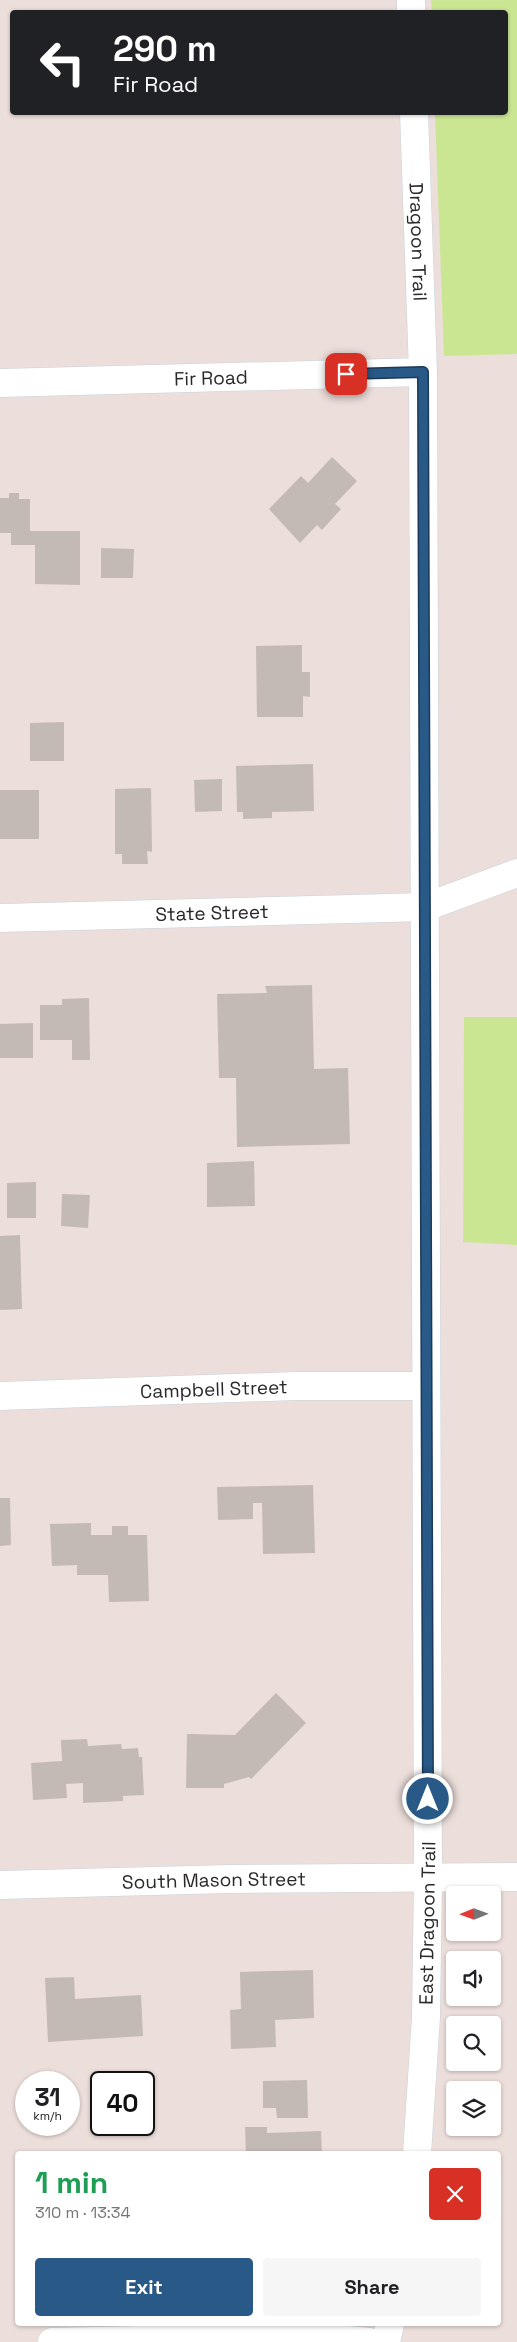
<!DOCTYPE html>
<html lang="en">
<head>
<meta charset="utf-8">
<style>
  :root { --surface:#fff; --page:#f6f6f6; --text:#202124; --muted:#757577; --accent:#295987 }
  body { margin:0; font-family:"Space Grotesk",sans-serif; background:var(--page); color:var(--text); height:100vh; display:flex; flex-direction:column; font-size:19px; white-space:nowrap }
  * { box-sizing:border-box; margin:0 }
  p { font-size:16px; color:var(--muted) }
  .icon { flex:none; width:28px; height:28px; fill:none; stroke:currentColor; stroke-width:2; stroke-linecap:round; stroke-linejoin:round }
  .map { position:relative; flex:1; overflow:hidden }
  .sheet { position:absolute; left:15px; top:2151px; width:486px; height:175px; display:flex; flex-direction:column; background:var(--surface); border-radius:5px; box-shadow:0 1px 4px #0004 }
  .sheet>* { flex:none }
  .top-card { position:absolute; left:10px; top:10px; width:498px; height:105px; border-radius:5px; box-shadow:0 1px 4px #0004; background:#202124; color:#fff; overflow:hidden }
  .needle { width:32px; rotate:269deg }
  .controls { position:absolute; left:446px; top:1886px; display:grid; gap:10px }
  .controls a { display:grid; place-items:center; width:55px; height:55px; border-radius:5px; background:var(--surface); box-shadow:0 1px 4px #0004; font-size:25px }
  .speed { position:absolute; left:15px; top:2071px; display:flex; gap:10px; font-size:25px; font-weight:700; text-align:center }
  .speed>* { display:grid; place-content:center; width:65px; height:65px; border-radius:50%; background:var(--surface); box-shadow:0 1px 4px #0004; line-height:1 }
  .speed small { font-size:12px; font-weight:400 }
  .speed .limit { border:2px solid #111; border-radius:8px; background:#fff; color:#111 }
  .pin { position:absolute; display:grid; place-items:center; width:42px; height:42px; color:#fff; margin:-21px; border-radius:10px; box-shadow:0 2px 8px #0006 }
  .me { position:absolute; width:55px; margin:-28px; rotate:0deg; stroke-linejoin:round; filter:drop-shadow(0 0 4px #0008) }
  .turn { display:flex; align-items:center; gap:18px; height:105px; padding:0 20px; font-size:22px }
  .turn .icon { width:65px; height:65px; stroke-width:2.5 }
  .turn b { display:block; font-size:35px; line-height:42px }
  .round { display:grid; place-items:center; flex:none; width:52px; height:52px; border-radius:5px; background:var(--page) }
  .summary { display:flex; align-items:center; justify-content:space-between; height:85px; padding:0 20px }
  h1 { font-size:30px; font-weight:800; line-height:38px; color:#1e9e55 }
  .primary-button { display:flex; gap:10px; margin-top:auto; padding:10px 20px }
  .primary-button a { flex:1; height:58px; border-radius:5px; background:var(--accent); color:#fff; font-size:20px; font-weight:800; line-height:58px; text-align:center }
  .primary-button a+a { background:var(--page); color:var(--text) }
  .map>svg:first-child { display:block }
  .green { fill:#cbe693 }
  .building { fill:#c4bab5 }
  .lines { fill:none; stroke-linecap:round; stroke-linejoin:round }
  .minor-casing { stroke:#c8d2dc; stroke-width:29 }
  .minor { stroke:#fff; stroke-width:28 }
  .route-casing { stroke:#1b3a58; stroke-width:12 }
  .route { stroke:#295987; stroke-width:9 }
  .labels { text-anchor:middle; stroke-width:4.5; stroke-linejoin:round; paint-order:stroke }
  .street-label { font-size:19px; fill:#292929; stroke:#fff }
</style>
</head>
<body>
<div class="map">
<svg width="517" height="2342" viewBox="0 0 517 2342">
  <rect width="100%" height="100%" fill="#ecdeda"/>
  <g class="green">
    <polygon points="431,0 517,0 517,354 444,356 435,113 505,112 505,12 432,12"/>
    <polygon points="464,1017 517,1017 517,1245 463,1242"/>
  </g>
  <g class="building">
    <polygon points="332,457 357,481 335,504 341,509 322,530 317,525 300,543 269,509 301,476 308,483"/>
    <polygon points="9,493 19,493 19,499 30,499 30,531 80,531 80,585 35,584 35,545 11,545 11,533 0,533 0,498 9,498"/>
    <polygon points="101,548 134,549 133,578 101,578"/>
    <polygon points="302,645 302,672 310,672 310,697 303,696 303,717 257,717 256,646"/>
    <polygon points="64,722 64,761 30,761 30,723"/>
    <polygon points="313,764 314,811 272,812 272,818 243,819 243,812 237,812 236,766"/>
    <polygon points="222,779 222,811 195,812 194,780"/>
    <polygon points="151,788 152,852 147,851 148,864 122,864 122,854 115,854 115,789"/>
    <rect x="0" y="790" width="39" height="49"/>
    <polygon points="312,985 314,1069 348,1068 350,1144 237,1147 236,1078 219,1078 217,994 267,993 265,986"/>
    <polygon points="89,998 90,1060 72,1060 72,1040 40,1040 40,1005 62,1005 62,999"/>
    <polygon points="33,1023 33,1058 0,1058 0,1024"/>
    <polygon points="254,1161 255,1206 207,1207 207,1163"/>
    <polygon points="36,1182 36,1218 7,1218 7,1183"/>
    <polygon points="62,1194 90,1195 88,1228 61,1226"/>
    <polygon points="20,1235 22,1309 0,1310 0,1236"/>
    <polygon points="313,1485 315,1553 263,1554 262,1503 253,1503 253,1519 218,1520 217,1487"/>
    <polygon points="0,1498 10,1498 11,1545 0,1546"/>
    <polygon points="91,1523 91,1535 112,1535 112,1526 128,1526 128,1535 147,1535 149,1601 109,1602 108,1575 77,1575 77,1565 52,1566 50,1524"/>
    <polygon points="276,1693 306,1723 251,1779 249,1777 224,1784 224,1788 186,1788 187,1734 235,1735"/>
    <polygon points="87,1739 88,1746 121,1744 122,1749 138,1748 139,1757 142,1757 144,1795 123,1796 123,1801 83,1803 83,1783 66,1784 67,1798 33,1800 31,1763 62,1761 61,1740"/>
    <polygon points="313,1970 314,2018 275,2020 276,2047 231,2049 230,2010 241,2009 240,1972"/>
    <polygon points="74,1977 75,1999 141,1995 143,2036 48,2042 45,1978"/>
    <polygon points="307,2080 308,2118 277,2118 276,2108 263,2108 263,2081"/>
    <polygon points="245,2127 267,2127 267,2133 321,2131 322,2154 246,2154"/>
  </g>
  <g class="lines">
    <defs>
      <g id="minor">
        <polyline points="411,0 411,12"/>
        <path id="s1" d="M 414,112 L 423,372 L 428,1878 L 426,2017 L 417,2154"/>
        <path id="s2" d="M 0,383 L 423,372"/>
        <path id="s3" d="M 0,918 L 426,907 L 517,873"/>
        <path id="s4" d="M 0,1396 L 296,1386 L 426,1386"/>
        <path id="s5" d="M 0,1885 L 229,1879 L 517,1877"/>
        <polyline points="52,2342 307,2336 369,2342"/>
        <polyline points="386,2342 390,2324"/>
      </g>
    </defs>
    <use href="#minor" class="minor-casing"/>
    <use href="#minor" class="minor"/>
  </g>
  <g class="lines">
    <defs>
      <polyline id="route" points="346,374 423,372 428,1799"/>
    </defs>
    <use href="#route" class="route-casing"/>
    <use href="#route" class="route"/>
  </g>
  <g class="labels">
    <g class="street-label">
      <text dy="7" stroke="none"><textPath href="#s1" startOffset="130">Dragoon Trail</textPath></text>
      <text dy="7" stroke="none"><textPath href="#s2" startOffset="211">Fir Road</textPath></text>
      <text dy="7" stroke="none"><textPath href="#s3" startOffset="212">State Street</textPath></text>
      <text dy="7" stroke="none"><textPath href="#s4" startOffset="214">Campbell Street</textPath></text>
      <text dy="7" stroke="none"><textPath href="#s5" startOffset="214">South Mason Street</textPath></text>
      <text transform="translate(427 1923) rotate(-89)" y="7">East Dragoon Trail</text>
    </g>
  </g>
</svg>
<div class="controls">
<a><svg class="needle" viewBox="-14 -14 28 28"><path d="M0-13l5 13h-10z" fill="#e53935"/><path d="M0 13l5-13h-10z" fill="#757577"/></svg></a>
<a><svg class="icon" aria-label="sound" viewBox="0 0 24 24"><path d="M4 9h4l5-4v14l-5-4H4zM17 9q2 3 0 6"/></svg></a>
<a><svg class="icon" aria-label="search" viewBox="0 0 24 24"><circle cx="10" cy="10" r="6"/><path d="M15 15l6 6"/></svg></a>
<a><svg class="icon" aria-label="layers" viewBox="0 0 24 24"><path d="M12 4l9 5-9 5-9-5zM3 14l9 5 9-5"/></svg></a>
</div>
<div class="speed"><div>31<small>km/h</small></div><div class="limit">40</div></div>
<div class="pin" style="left:346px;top:374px;background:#d93025"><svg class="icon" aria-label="arrive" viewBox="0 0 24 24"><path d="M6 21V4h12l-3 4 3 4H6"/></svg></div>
<svg class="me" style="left:428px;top:1799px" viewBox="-20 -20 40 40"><circle r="17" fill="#295987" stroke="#fff" stroke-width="3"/><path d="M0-11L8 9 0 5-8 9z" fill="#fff"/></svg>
<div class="top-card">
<div class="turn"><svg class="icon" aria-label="left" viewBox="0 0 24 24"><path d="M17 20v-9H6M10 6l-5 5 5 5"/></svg><div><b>290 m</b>Fir Road</div></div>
</div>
<section class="sheet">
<div class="summary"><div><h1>1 min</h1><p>310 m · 13:34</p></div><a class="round" style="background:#d93025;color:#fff"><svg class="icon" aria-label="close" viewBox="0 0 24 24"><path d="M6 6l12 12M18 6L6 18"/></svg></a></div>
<div class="primary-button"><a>Exit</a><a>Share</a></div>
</section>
</div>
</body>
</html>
